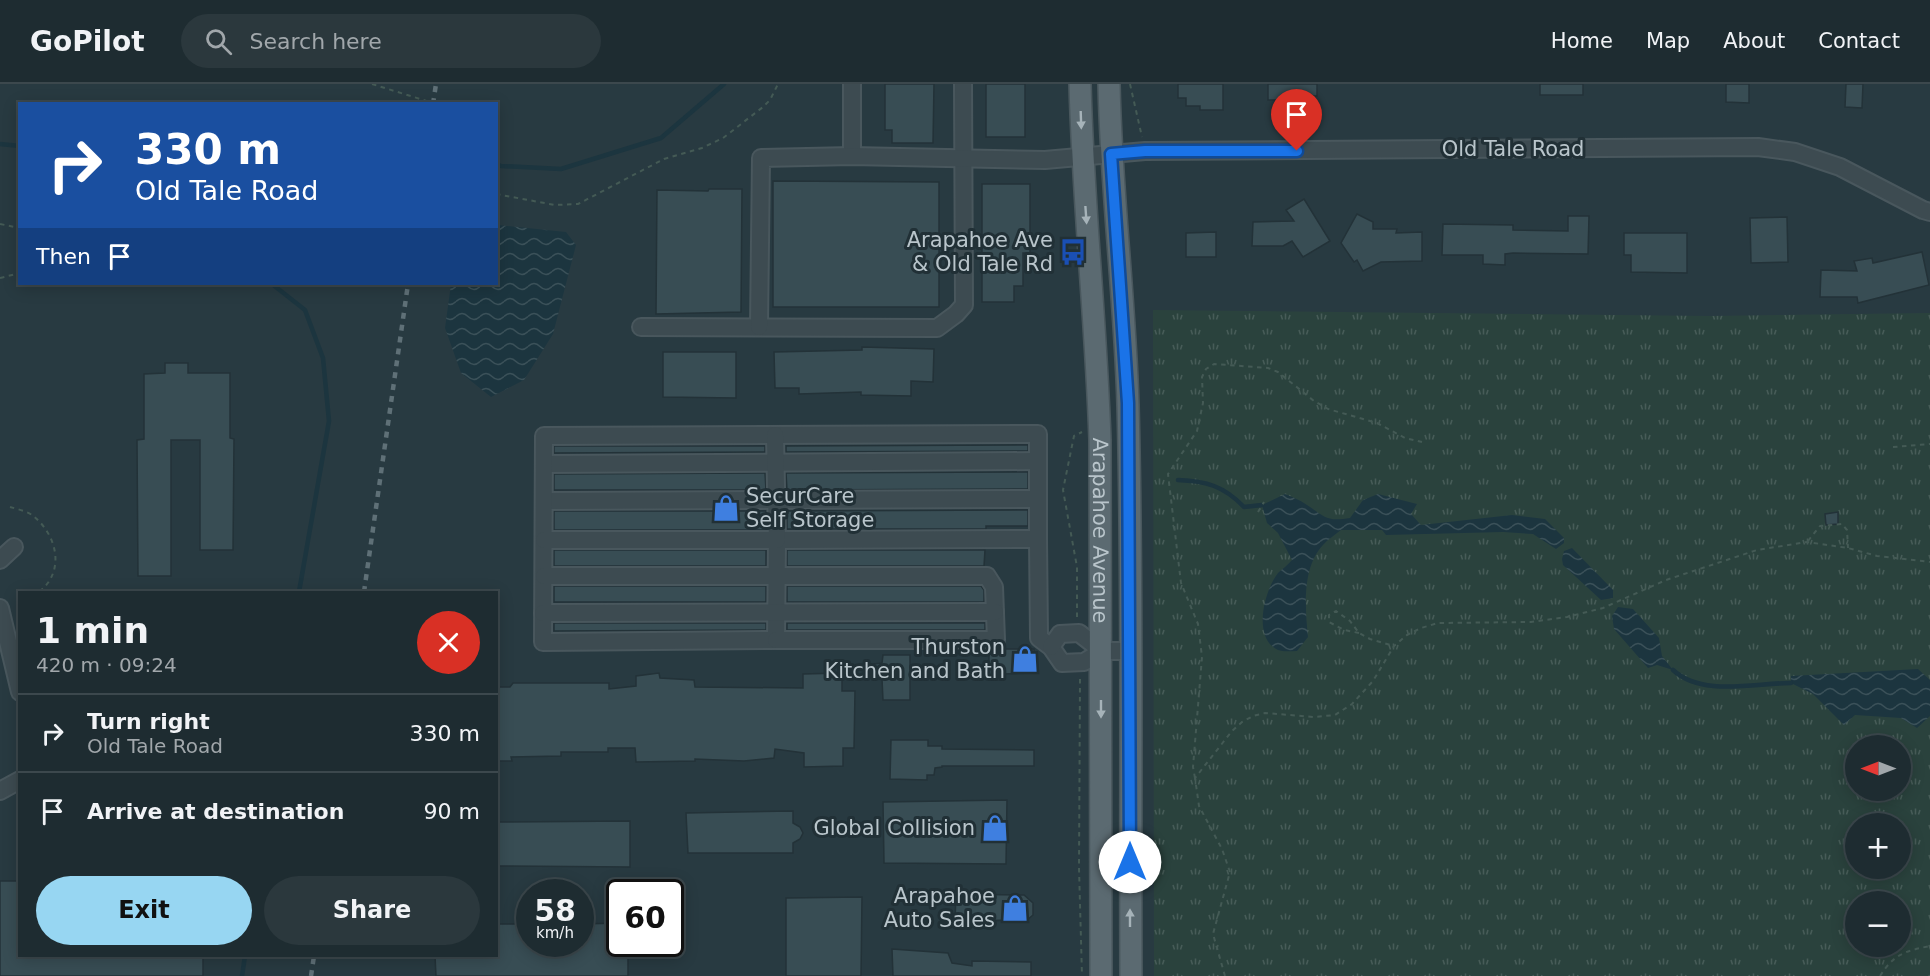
<!DOCTYPE html>
<html lang="en">
<head>
<meta charset="utf-8">
<style>
  :root { --surface:#1e2c31; --page:#2b383d; --text:#f1f3f6; --muted:#a1a7ab; --line:#3c484d; --accent:#97d6f2 }
  body { margin:0; font-family:"DejaVu Sans",sans-serif; background:var(--page); color:var(--text); height:100vh; display:flex; flex-direction:column; font-size:22px; white-space:nowrap }
  * { box-sizing:border-box; margin:0 }
  p { font-size:20px; color:var(--muted) }
  .icon { flex:none; width:33px; height:33px; fill:none; stroke:currentColor; stroke-width:2; stroke-linecap:round; stroke-linejoin:round }
  .map { position:relative; flex:1; overflow:hidden }
  .panel { position:absolute; left:18px; top:507px; width:480px; height:366px; display:flex; flex-direction:column; background:var(--surface); border-radius:0px; box-shadow:0 3px 15px #0003,0 0 0 2px var(--line) }
  .panel>* { flex:none }
  .top-card { position:absolute; left:18px; top:18px; width:480px; height:183px; border-radius:0px; box-shadow:0 3px 15px #0003,0 0 0 2px var(--line); background:#1a4fa0; color:#fff; overflow:hidden }
  .needle { width:39px; rotate:270deg }
  .tools { position:absolute; left:1845px; top:651px; display:grid; gap:12px }
  .tools a { display:grid; place-items:center; width:66px; height:66px; border-radius:50%; background:var(--surface); box-shadow:0 3px 15px #0003,0 0 0 2px var(--line); font-size:30px }
  .speed { position:absolute; left:516px; top:795px; display:flex; gap:12px; font-size:30px; font-weight:700; text-align:center }
  .speed>* { display:grid; place-content:center; width:78px; height:78px; border-radius:50%; background:var(--surface); box-shadow:0 3px 15px #0003,0 0 0 2px var(--line); line-height:1 }
  .speed small { font-size:15px; font-weight:400 }
  .speed .limit { border:3px solid #111; border-radius:9px; background:#fff; color:#111 }
  .pin { position:absolute; display:grid; place-items:center; width:51px; height:51px; color:#fff; margin:-62px -26px; border-radius:50% 50% 50% 0; rotate:-45deg; box-shadow:0 0 6px #0007 }
  .pin .icon { rotate:45deg }
  .me { position:absolute; width:66px; margin:-33px; rotate:0deg; stroke-linejoin:round; filter:drop-shadow(0 0 4px #0008) }
  .turn { display:flex; align-items:center; gap:21px; height:126px; padding:0 18px; font-size:27px }
  .turn .icon { width:78px; height:78px; stroke-width:2.5 }
  .turn b { display:block; font-size:42px; line-height:51px }
  .then { display:flex; align-items:center; height:57px; padding:0 18px; background:#0003; gap:12px; font-size:22px }
  .round { display:grid; place-items:center; flex:none; width:63px; height:63px; border-radius:32px; background:var(--page) }
  .overview { display:flex; align-items:center; justify-content:space-between; height:102px; padding:0 18px }
  h1 { font-size:36px; font-weight:600; line-height:45px }
  .cta { display:flex; gap:12px; margin-top:auto; padding:12px 18px }
  .cta a { flex:1; height:69px; border-radius:36px; background:var(--accent); color:#111; font-size:24px; font-weight:600; line-height:69px; text-align:center }
  .cta a+a { background:var(--page); color:var(--text) }
  ul { padding:0; list-style:none }
  li { display:flex; align-items:center; gap:18px; height:78px; padding:0 18px; border-top:2px solid var(--line) }
  li div { flex:1 }
  li b { display:block; font-size:22px }
  li em { font-style:normal }
  header { display:flex; align-items:center; gap:36px; box-sizing:border-box; height:84px; padding:0 30px; background:var(--surface); border-bottom:2px solid var(--line) }
  header strong { font-size:28px }
  nav { display:flex; gap:33px; margin-inline-start:auto; font-size:21px }
  .search { width:420px; height:54px; background:var(--page); display:flex; align-items:center; gap:15px; box-sizing:border-box; padding:0 21px; border-radius:33px; color:var(--muted); font-size:22px }
  .map>svg:first-child { display:block }
  .grass { fill:url(#grass-tufts); fill-rule:evenodd }
  .water { fill:url(#water-waves) }
  .lines { fill:none; stroke-linecap:round; stroke-linejoin:round }
  .stream { stroke:#1c353f; stroke-width:4.5 }
  .building { fill:#384d54; stroke:#233238; stroke-width:1.5 }
  .minor-casing { stroke:#49575d; stroke-width:20 }
  .major-casing { stroke:#49575d; stroke-width:24 }
  .path { stroke:#445a55; stroke-width:2; stroke-dasharray:4.5 4.5; stroke-linecap:butt }
  .minor { stroke:#3d4b51; stroke-width:16 }
  .major { stroke:#5b6a71; stroke-width:21 }
  .rail { stroke:#5f7077; stroke-width:4.5; stroke-dasharray:6 6; stroke-linecap:butt }
  .oneway { fill:#a6b3b9 }
  .route-casing { stroke:#114b97; stroke-width:15 }
  .route { stroke:#1a73e8; stroke-width:10 }
  .labels { text-anchor:middle; stroke-width:6; stroke-linejoin:round; paint-order:stroke }
  .street-label { font-size:21px; fill:#b9c5cb; stroke:#213036 }
  .poi-label { font-size:21px; fill:#b9c5cb; stroke:#213036; text-anchor:end }
</style>
</head>
<body>
<header>
<strong>GoPilot</strong>
<div class="search"><svg class="icon" aria-label="search" viewBox="0 0 24 24"><circle cx="10" cy="10" r="6"/><path d="M15 15l6 6"/></svg>Search here</div>
<nav><a>Home</a><a>Map</a><a>About</a><a>Contact</a></nav>
</header>
<div class="map">
<svg width="1930" height="892" viewBox="0 0 1930 892">
  <defs>
    <pattern id="grass-tufts" width="24" height="20" patternUnits="userSpaceOnUse" patternTransform="scale(1.5)"><rect width="24" height="20" fill="#2a423d"/><path d="M3 7l-1-3M5 7V3M7 7l1-3M15 17l-1-3M17 17v-4M19 17l1-3" fill="none" stroke="#475c58"/></pattern>
    <pattern id="water-waves" width="16" height="10" patternUnits="userSpaceOnUse" patternTransform="scale(1.5)"><rect width="16" height="10" fill="#1c353f"/><path d="M0 5q4-4 8 0t8 0" fill="none" stroke="#3b5159"/></pattern>
  </defs>
  <rect width="100%" height="100%" fill="#283a41"/>
  <path class="grass" d="M 1153,226 L 1710,232 L 1930,229 L 1930,892 L 1154,892 ZM 1856,662 L 1900,662 L 1900,706 L 1856,706 ZM 1856,740 L 1900,740 L 1900,784 L 1856,784 ZM 1856,818 L 1900,818 L 1900,862 L 1856,862 Z"/>
  <g class="water">
    <polygon points="497,141 566,148 576,161 553,250 524,296 491,313 461,289 445,244 451,200 496,200"/>
    <path d="M 1285,410 C 1292,413 1300,416 1307,421 C 1325,433 1327,438 1350,434 L 1363,416 L 1378,410 L 1417,420 L 1411,430 L 1421,441 L 1512,431 L 1545,435 L 1564,454 L 1564,459 L 1556,465 L 1533,450 L 1503,448 L 1386,451 L 1382,446 L 1341,446 C 1335,451 1328,455 1323,461 C 1302,483 1305,524 1308,553 L 1297,567 C 1291,567 1283,568 1278,566 C 1252,554 1264,507 1278,489 C 1282,485 1288,481 1292,476 L 1278,449 L 1267,439 L 1262,421 Z"/>
    <polygon points="1572,464 1613,506 1613,514 1601,516 1563,481 1562,475 1564,467"/>
    <polygon points="1618,523 1633,525 1659,554 1662,572 1673,586 1657,581 1648,584 1614,545 1612,532"/>
    <polygon points="1918,585 1930,596 1930,632 1917,644 1901,634 1855,631 1844,641 1813,610 1791,599 1791,592"/>
  </g>
  <g class="lines">
    <g class="stream">
      <polyline points="0,60 20,62"/>
      <polyline points="496,80 501,82 561,85 661,54 724,0"/>
      <polyline points="272,200 305,226 323,274 329,337 299,508"/>
      <path d="M 1178,396 C 1206,397 1224,402 1244,423 L 1262,421"/>
      <path d="M 1673,586 C 1702,613 1754,599 1791,599"/>
      <polyline points="242,892 245,872"/>
    </g>
  </g>
  <g class="building">
    <polygon points="885,0 934,0 933,59 892,59 892,46 885,46"/>
    <rect x="986" y="0" width="39" height="53"/>
    <polygon points="1178,0 1223,0 1223,26 1200,26 1200,22 1186,22 1186,14 1178,14"/>
    <polygon points="1268,0 1317,0 1317,12 1289,12 1290,16 1268,16"/>
    <rect x="1540" y="0" width="43" height="11"/>
    <polygon points="1726,0 1749,0 1749,19 1726,18"/>
    <polygon points="1846,0 1863,0 1862,24 1845,23"/>
    <polygon points="773,97 939,98 939,223 773,223"/>
    <polygon points="982,100 1030,100 1030,169 1023,169 1023,202 1014,202 1014,218 982,218"/>
    <polygon points="709,105 742,105 741,228 656,230 657,106 708,107"/>
    <polygon points="1304,115 1330,157 1303,173 1292,157 1283,162 1252,162 1253,138 1294,137 1286,126"/>
    <polygon points="1357,130 1373,138 1373,145 1397,145 1396,149 1422,148 1422,177 1381,178 1363,187 1357,176 1354,178 1341,159"/>
    <polygon points="1568,132 1589,132 1588,170 1513,169 1505,170 1505,181 1483,180 1483,171 1442,171 1443,140 1513,141 1513,146 1568,147"/>
    <polygon points="1787,133 1788,178 1751,179 1750,134"/>
    <polygon points="1216,148 1216,173 1186,173 1186,149"/>
    <polygon points="1624,149 1687,149 1687,189 1631,188 1631,171 1624,171"/>
    <polygon points="1922,168 1929,201 1858,219 1857,213 1820,213 1821,186 1857,187 1854,177 1872,174 1873,179"/>
    <polygon points="862,263 934,265 933,298 911,297 911,312 861,311 861,308 799,310 799,304 775,304 774,268 862,266"/>
    <polygon points="663,268 736,268 736,314 663,313"/>
    <polygon points="165,279 188,279 188,289 230,289 230,354 234,355 233,466 200,466 200,356 171,356 171,492 138,492 137,356 144,355 144,290 165,289"/>
    <polygon points="1028,361 1028,367 786,368 786,362"/>
    <polygon points="554,362 765,362 765,368 554,369"/>
    <polygon points="1028,388 1028,405 787,406 786,389"/>
    <polygon points="765,389 766,406 554,406 554,390"/>
    <polygon points="1028,426 1028,442 986,442 986,445 787,445 787,427"/>
    <rect x="554" y="427" width="212" height="19"/>
    <polygon points="1838,428 1838,440 1826,441 1825,430"/>
    <rect x="554" y="466" width="212" height="16"/>
    <polygon points="787,466 985,466 984,482 787,482"/>
    <rect x="554" y="502" width="212" height="16"/>
    <polygon points="787,502 981,502 984,506 984,518 787,518"/>
    <polygon points="554,539 766,539 766,546 554,547"/>
    <rect x="787" y="539" width="198" height="7"/>
    <polygon points="1001,565 1034,565 1034,589 1003,590 1003,596 989,596 989,567"/>
    <polygon points="883,571 910,571 910,616 883,616 882,595 874,596 874,580 882,579"/>
    <polygon points="659,589 660,594 694,596 695,603 803,604 803,590 842,589 842,607 855,607 854,664 843,664 843,682 804,683 804,669 775,665 774,674 744,677 695,675 695,677 636,678 635,664 608,664 608,668 561,668 561,672 511,673 512,677 496,677 496,603 510,603 513,599 609,599 609,605 636,602 636,592"/>
    <polygon points="891,656 928,656 928,662 942,662 942,665 1034,666 1034,682 942,682 942,683 935,684 934,691 927,691 927,696 890,695"/>
    <polygon points="1007,716 1006,780 884,779 883,718"/>
    <polygon points="793,727 793,739 800,743 803,749 800,755 793,759 793,769 688,769 686,729"/>
    <polygon points="630,737 630,783 496,782 496,738"/>
    <polygon points="0,797 20,797 20,872 203,872 203,892 0,892"/>
    <polygon points="956,810 1024,811 1033,819 1033,831 1027,836 955,837"/>
    <polygon points="862,813 861,892 786,892 786,814"/>
    <polygon points="620,839 620,860 628,860 628,892 436,892 435,872 496,872 496,840 530,840 530,860 580,860 580,840"/>
    <polygon points="892,865 948,869 952,879 972,882 972,877 1031,878 1031,892 893,892"/>
  </g>
  <g class="lines">
    <defs>
      <g id="minor">
        <polyline points="852,72 852,0"/>
        <polyline points="641,243 937,244 956,230 964,221 963,0"/>
        <polyline points="759,243 761,74 852,72 1045,76 1145,67 1758,63 1795,68 1840,83 1923,126 1930,128"/>
        <polyline points="544,380 1038,377"/>
        <polyline points="544,417 1038,415"/>
        <polyline points="1038,455 1038,350 544,352 543,558 776,556 777,456 1038,455 1039,554 1051,563 1062,579 1084,578 1102,567 1131,567"/>
        <polyline points="544,456 777,456 775,351"/>
        <polyline points="0,476 14,463"/>
        <polyline points="544,492 987,492 994,503 996,556 776,556"/>
        <polyline points="0,524 20,608"/>
        <polyline points="543,529 995,528"/>
        <polyline points="1051,563 1060,550 1079,549 1102,567"/>
        <polyline points="0,707 20,696"/>
      </g>
      <g id="major">
        <path id="s1" d="M 1080,0 C 1083,119 1096,237 1100,356 L 1101,892"/>
        <path d="M 1109,0 C 1111,107 1125,214 1128,321 C 1133,511 1130,702 1131,892"/>
      </g>
    </defs>
    <use href="#minor" class="minor-casing"/>
    <use href="#major" class="major-casing"/>
    <g class="path">
      <polyline points="372,0 433,19"/>
      <polyline points="1130,0 1142,53"/>
      <polyline points="496,110 555,121 578,120 664,75 702,64 723,54 763,23 770,16 778,0"/>
      <polyline points="0,140 20,144"/>
      <polyline points="0,194 20,189"/>
      <polyline points="1893,363 1930,360"/>
      <path d="M 10,423 C 17,425 26,427 32,431 C 57,450 66,487 39,508"/>
      <polyline points="1258,428 1264,418"/>
      <polyline points="1808,457 1820,442 1842,440 1847,446 1848,464"/>
      <polyline points="1077,533 1077,483 1063,406 1074,352 1082,348"/>
      <polyline points="1359,549 1344,546 1329,538 1329,531 1336,527 1350,537 1359,549 1370,555 1394,562"/>
      <polyline points="1080,595 1079,784 1082,892"/>
      <polyline points="1195,694 1193,683 1202,573 1198,540 1181,499 1168,390 1197,347 1203,319 1202,293 1206,285 1214,280 1268,284 1278,288 1314,317 1328,325 1377,339 1405,354 1422,358"/>
      <polyline points="1225,892 1213,850 1230,788 1222,765 1199,722 1195,694 1232,647 1242,638 1253,632 1265,629 1314,633 1335,631 1352,620 1373,597 1394,562 1407,551 1421,544 1438,539 1531,538 1567,533 1603,524 1666,496 1757,466 1807,458 1848,464 1877,472 1930,478"/>
      <path d="M 1880,892 C 1894,870 1905,867 1930,862"/>
    </g>
    <use href="#minor" class="minor"/>
    <use href="#major" class="major"/>
    <g class="rail">
      <polyline points="433,20 436,0"/>
      <polyline points="364,508 408,200"/>
      <polyline points="311,892 314,872"/>
    </g>
  </g>
  <defs><path id="oneway-solid" d="M-6-.8H1V-3.2L6.5 0L1 3.2V.8H-6Z" transform="scale(1.5)"/></defs>
  <g class="oneway">
    <use href="#oneway-solid" transform="translate(1081 36) rotate(88)"/>
    <use href="#oneway-solid" transform="translate(1086 131) rotate(86)"/>
    <use href="#oneway-solid" transform="translate(1101 625) rotate(90)"/>
    <use href="#oneway-solid" transform="translate(1130 834) rotate(-90)"/>
  </g>
  <g class="lines">
    <defs>
      <polyline id="route" points="1130,778 1128,319 1111,70 1145,67 1297,67"/>
    </defs>
    <use href="#route" class="route-casing"/>
    <use href="#route" class="route"/>
  </g>
  <defs>
    <symbol id="bus-bare" viewBox="-9 -9 18 18"><path d="M-5-6H5V4H4V6H2V4H-2V6H-4V4H-5ZM-3.5-4V0h7V-4ZM-3.5 1.2v1.5H-2V1.2ZM2 1.2v1.5H3.5V1.2Z" fill="#1a4fb4" stroke="#213036" stroke-width="2.5" paint-order="stroke"/></symbol>
    <symbol id="shop-bare" viewBox="-9 -9 18 18"><path d="M-5-2.5h2.3a2.7 3.5 0 0 1 5.4 0H5L5.5 6h-11ZM-1.5-2.5h3a1.5 2.3 0 0 0-3 0Z" fill="#3f7fe0" stroke="#213036" stroke-width="2.5" paint-order="stroke"/></symbol>
  </defs>
  <g fill-rule="evenodd">
    <use href="#bus-bare" x="1054" y="149" width="38" height="38"/>
    <use href="#shop-bare" x="707" y="405" width="38" height="38"/>
    <use href="#shop-bare" x="1006" y="556" width="38" height="38"/>
    <use href="#shop-bare" x="976" y="725" width="38" height="38"/>
    <use href="#shop-bare" x="996" y="805" width="38" height="38"/>
  </g>
  <g class="labels">
    <g class="street-label">
      <text x="1513" y="72">Old Tale Road</text>
      <text dy="7" stroke="none"><textPath href="#s1" startOffset="447">Arapahoe Avenue</textPath></text>
    </g>
    <g class="poi-label">
      <text x="1053" y="163">Arapahoe Ave<tspan x="1053" dy="24">&amp; Old Tale Rd</tspan></text>
      <text x="746" y="419" text-anchor="start">SecurCare<tspan x="746" dy="24">Self Storage</tspan></text>
      <text x="1005" y="570">Thurston<tspan x="1005" dy="24">Kitchen and Bath</tspan></text>
      <text x="975" y="751">Global Collision</text>
      <text x="995" y="819">Arapahoe<tspan x="995" dy="24">Auto Sales</tspan></text>
    </g>
  </g>
</svg>
<div class="tools">
<a><svg class="needle" viewBox="-14 -14 28 28"><path d="M0-13l5 13h-10z" fill="#e53935"/><path d="M0 13l5-13h-10z" fill="#a1a7ab"/></svg></a>
<a>+</a>
<a>−</a>
</div>
<div class="speed"><div>58<small>km/h</small></div><div class="limit">60</div></div>
<div class="pin" style="left:1297px;top:67px;background:#d93025"><svg class="icon" aria-label="arrive" viewBox="0 0 24 24"><path d="M6 21V4h12l-3 4 3 4H6"/></svg></div>
<svg class="me" style="left:1130px;top:778px" viewBox="-20 -20 40 40"><circle r="19" fill="#fff"/><path d="M0-13L10 11 0 6-10 11z" fill="#1a73e8"/></svg>
<div class="top-card">
<div class="turn"><svg class="icon" aria-label="right" viewBox="0 0 24 24"><path d="M7 20v-9h11M14 6l5 5-5 5"/></svg><div><b>330 m</b>Old Tale Road</div></div>
<div class="then">Then<svg class="icon" aria-label="arrive" viewBox="0 0 24 24"><path d="M6 21V4h12l-3 4 3 4H6"/></svg></div>
</div>
<section class="panel">
<div class="overview"><div><h1>1 min</h1><p>420 m · 09:24</p></div><a class="round" style="background:#d93025;color:#fff"><svg class="icon" aria-label="close" viewBox="0 0 24 24"><path d="M6 6l12 12M18 6L6 18"/></svg></a></div>
<ul>
<li><svg class="icon" aria-label="right" viewBox="0 0 24 24"><path d="M7 20v-9h11M14 6l5 5-5 5"/></svg><div><b>Turn right</b><p>Old Tale Road</p></div><em>330 m</em></li>
<li><svg class="icon" aria-label="arrive" viewBox="0 0 24 24"><path d="M6 21V4h12l-3 4 3 4H6"/></svg><div><b>Arrive at destination</b></div><em>90 m</em></li>
</ul>
<div class="cta"><a>Exit</a><a>Share</a></div>
</section>
</div>
</body>
</html>
